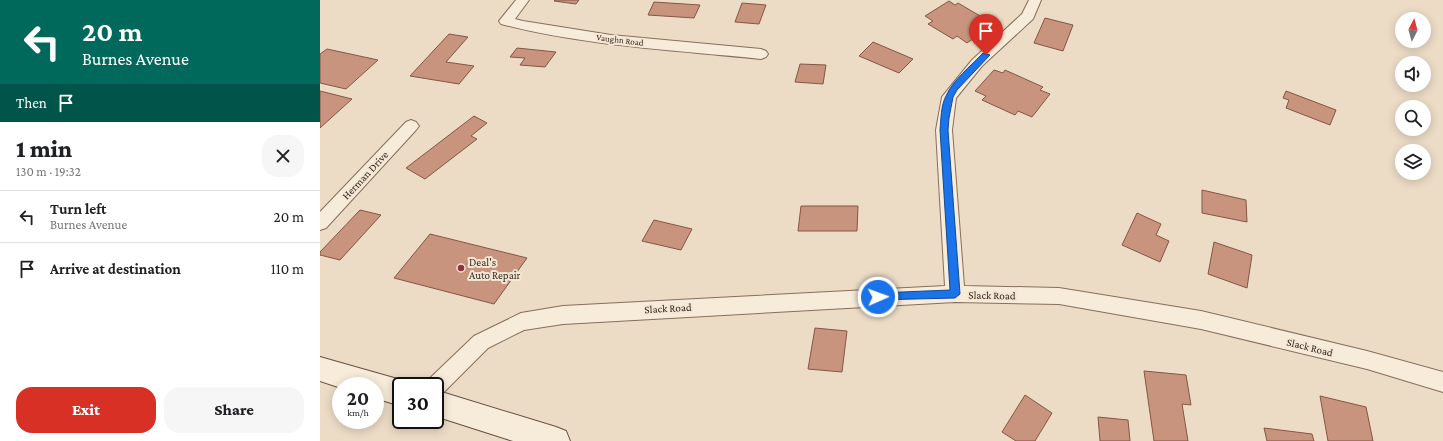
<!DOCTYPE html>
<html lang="en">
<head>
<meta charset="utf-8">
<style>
  :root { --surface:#fff; --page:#f6f6f6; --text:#202124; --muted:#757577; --line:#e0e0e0; --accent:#d93025 }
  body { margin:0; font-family:"Crimson Pro",serif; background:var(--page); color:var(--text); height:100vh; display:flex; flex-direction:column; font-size:15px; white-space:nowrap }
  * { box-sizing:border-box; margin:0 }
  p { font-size:13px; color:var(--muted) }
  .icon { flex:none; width:22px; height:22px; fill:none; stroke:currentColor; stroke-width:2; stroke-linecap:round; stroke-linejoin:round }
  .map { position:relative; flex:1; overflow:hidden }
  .side { display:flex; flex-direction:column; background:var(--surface); width:320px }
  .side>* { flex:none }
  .top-card { background:#00695c; color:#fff; overflow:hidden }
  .needle { width:26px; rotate:6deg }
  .controls { position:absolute; left:1075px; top:12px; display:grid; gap:8px }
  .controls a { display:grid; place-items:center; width:36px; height:36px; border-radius:50%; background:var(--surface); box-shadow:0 2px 10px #0003; font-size:20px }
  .speed { position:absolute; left:12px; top:377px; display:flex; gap:8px; font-size:20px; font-weight:700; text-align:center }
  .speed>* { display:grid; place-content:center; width:52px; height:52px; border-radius:50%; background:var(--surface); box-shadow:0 2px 10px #0003; line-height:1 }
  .speed small { font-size:10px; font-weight:400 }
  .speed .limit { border:2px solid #111; border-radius:6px; background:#fff; color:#111 }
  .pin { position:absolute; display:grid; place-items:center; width:34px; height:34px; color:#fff; margin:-41px -17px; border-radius:50% 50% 50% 0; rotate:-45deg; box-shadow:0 0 4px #0007 }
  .pin .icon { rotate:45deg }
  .me { position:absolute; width:44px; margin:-22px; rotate:88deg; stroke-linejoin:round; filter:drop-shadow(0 0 3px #0008) }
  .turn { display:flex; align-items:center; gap:14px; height:84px; padding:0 16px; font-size:18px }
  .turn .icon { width:52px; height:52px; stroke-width:2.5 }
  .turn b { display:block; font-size:28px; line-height:34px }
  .then { display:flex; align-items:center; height:38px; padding:0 16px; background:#0003; gap:8px; font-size:15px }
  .round { display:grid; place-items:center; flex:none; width:42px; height:42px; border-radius:16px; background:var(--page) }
  .summary { display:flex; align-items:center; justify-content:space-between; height:68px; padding:0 16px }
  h1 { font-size:24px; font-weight:800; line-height:30px }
  .cta { display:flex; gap:8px; margin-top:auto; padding:8px 16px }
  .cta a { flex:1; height:46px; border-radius:16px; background:var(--accent); color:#fff; font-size:16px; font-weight:800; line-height:46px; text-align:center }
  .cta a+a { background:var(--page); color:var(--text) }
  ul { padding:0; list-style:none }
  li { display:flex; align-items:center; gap:12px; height:52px; padding:0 16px; border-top:1px solid var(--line) }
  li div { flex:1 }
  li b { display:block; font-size:15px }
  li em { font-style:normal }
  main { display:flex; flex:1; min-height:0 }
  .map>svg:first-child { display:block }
  .building { fill:#c8947e; stroke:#845644 }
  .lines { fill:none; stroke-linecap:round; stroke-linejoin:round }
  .street-casing { stroke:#866e5d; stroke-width:2 }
  .secondary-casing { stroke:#684f40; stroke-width:2 }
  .street { fill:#f7ebd9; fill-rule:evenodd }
  .secondary { fill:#f7ebd9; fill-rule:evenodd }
  .route { fill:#1a73e8; stroke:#114b97 }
  .poi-dot { fill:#92303c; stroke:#f4e7d5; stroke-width:1.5 }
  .labels { text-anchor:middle; stroke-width:4; stroke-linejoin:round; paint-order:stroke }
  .far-street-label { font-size:9px; fill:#372820; stroke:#f4e7d5 }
  .street-label { font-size:11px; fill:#372820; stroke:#f4e7d5 }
  .poi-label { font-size:11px; fill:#372820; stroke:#f4e7d5; text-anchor:start }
</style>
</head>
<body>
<main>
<section class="side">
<div class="top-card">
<div class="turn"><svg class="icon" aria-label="left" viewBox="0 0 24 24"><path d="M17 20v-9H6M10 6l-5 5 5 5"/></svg><div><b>20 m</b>Burnes Avenue</div></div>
<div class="then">Then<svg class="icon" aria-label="arrive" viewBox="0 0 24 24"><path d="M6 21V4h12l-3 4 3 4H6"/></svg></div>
</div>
<div class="summary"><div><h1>1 min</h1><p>130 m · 19:32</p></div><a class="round"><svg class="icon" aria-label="close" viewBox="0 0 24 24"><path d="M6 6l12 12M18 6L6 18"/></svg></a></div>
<ul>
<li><svg class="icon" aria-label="left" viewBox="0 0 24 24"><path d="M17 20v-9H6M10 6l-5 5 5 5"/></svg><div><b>Turn left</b><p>Burnes Avenue</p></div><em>20 m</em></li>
<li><svg class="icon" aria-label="arrive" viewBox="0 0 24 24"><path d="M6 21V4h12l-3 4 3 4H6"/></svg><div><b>Arrive at destination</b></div><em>110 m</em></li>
</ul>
<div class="cta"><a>Exit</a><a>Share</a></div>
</section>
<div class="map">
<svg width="1123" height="441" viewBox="0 0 1123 441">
  <rect width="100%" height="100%" fill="#ecdcc6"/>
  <g class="building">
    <polygon points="235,0 259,0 256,4 234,1"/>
    <polygon points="629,1 635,5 638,3 667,20 664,22 671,26 647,43 637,36 633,39 608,24 613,21 605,16"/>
    <polygon points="334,2 380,5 374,18 328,15"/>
    <polygon points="422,3 446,5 439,24 415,22"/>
    <polygon points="725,18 753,25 743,51 714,43"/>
    <polygon points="129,34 148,37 126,62 154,66 139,84 90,76"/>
    <polygon points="553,42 593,59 579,73 539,56"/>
    <polygon points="197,48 236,52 225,67 200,65 205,58 190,57"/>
    <polygon points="7,49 58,60 26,89 0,83 0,54"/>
    <polygon points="480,64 506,65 503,84 475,82"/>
    <polygon points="674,70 683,73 685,70 723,87 720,90 730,94 712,117 698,111 695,115 662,100 666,96 655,91"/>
    <polygon points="0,91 32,99 0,128"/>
    <polygon points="966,91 1016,110 1010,125 966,108 969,100 963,98"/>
    <polygon points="154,116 167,123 151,136 157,139 105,179 86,168"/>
    <polygon points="882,190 926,200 927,222 882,213"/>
    <polygon points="481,206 538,206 537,231 478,231"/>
    <polygon points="40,210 61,215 20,260 0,255 0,252"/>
    <polygon points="817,213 841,224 836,235 849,241 840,262 802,245"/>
    <polygon points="334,220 372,229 361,250 322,241"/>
    <polygon points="110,234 207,258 174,304 74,278"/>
    <polygon points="894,242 932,255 927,288 888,274"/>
    <polygon points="495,328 527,331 522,372 488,369"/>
    <polygon points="824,371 866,375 871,405 862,404 868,441 834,441"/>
    <polygon points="705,395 732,413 715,441 696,441 682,432"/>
    <polygon points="1000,396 1046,407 1053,441 1008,441"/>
    <polygon points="778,417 808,420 810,441 780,441"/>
    <polygon points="944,428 992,434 994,441 947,441"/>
  </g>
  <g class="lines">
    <defs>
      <g id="street">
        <path d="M 196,0 L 209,0 L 195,19 L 203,21 L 291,35 L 441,49 L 446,51 L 448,54 L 446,57 L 441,59 C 355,50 265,46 181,24 L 179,21 Z"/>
        <polygon points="709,0 721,0 713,19 662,66 636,98 632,130 644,286 739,288 881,311 1047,351 1123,372 1123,392 1047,369 881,329 739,304 635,302 243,324 204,330 168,348 122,394 115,397 115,386 105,386 108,380 154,336 201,313 243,306 625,286 616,130 622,97 652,60 702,14"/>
        <polygon points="91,120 96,122 99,126 96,130 6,228 0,230 0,212 86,122"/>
      </g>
      <g id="secondary">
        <polygon points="0,357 81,380 91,386 81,386 81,406 55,398 55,386 21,386 21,388 0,381"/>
        <polygon points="115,390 236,427 246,431 250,441 193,441 115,416"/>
      </g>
    </defs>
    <use href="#street" class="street-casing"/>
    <use href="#secondary" class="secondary-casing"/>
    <use href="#street" class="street"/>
    <use href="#secondary" class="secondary"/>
  </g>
  <path class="route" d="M 663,53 L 670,55 L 637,90 L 633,97 L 629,118 L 628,130 L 640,294 L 635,298 L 554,300 L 553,297 L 558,293 L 630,290 L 620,130 C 621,119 621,105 626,96 C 633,80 651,66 663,53 Z"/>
  <circle class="poi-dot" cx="141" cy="268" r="4"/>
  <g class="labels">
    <g class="far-street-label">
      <text transform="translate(300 40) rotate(7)" y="3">Vaughn Road</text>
    </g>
    <g class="street-label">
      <text transform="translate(45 175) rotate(-47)" y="4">Herman Drive</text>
      <text transform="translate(672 295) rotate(1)" y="4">Slack Road</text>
      <text transform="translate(348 308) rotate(-3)" y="4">Slack Road</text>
      <text transform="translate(990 347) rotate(14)" y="4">Slack Road</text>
    </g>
    <g class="poi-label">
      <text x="149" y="266">Deal's<tspan x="149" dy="13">Auto Repair</tspan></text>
    </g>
  </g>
</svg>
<div class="controls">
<a><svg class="needle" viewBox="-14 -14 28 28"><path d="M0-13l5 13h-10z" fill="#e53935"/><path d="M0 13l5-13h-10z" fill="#757577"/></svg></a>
<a><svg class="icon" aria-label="sound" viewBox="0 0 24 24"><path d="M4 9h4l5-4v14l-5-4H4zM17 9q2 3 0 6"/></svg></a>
<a><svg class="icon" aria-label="search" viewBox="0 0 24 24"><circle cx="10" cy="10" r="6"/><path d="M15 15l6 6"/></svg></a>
<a><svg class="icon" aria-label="layers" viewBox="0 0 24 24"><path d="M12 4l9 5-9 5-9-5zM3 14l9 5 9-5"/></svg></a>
</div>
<div class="speed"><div>20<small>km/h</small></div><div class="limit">30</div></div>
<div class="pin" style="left:666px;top:55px;background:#d93025"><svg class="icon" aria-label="arrive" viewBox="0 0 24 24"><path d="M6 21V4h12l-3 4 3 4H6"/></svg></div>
<svg class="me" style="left:558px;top:297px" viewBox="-20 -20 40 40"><circle r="17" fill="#1a73e8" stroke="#fff" stroke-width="3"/><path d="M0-11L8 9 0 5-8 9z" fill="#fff"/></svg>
</div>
</main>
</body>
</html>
